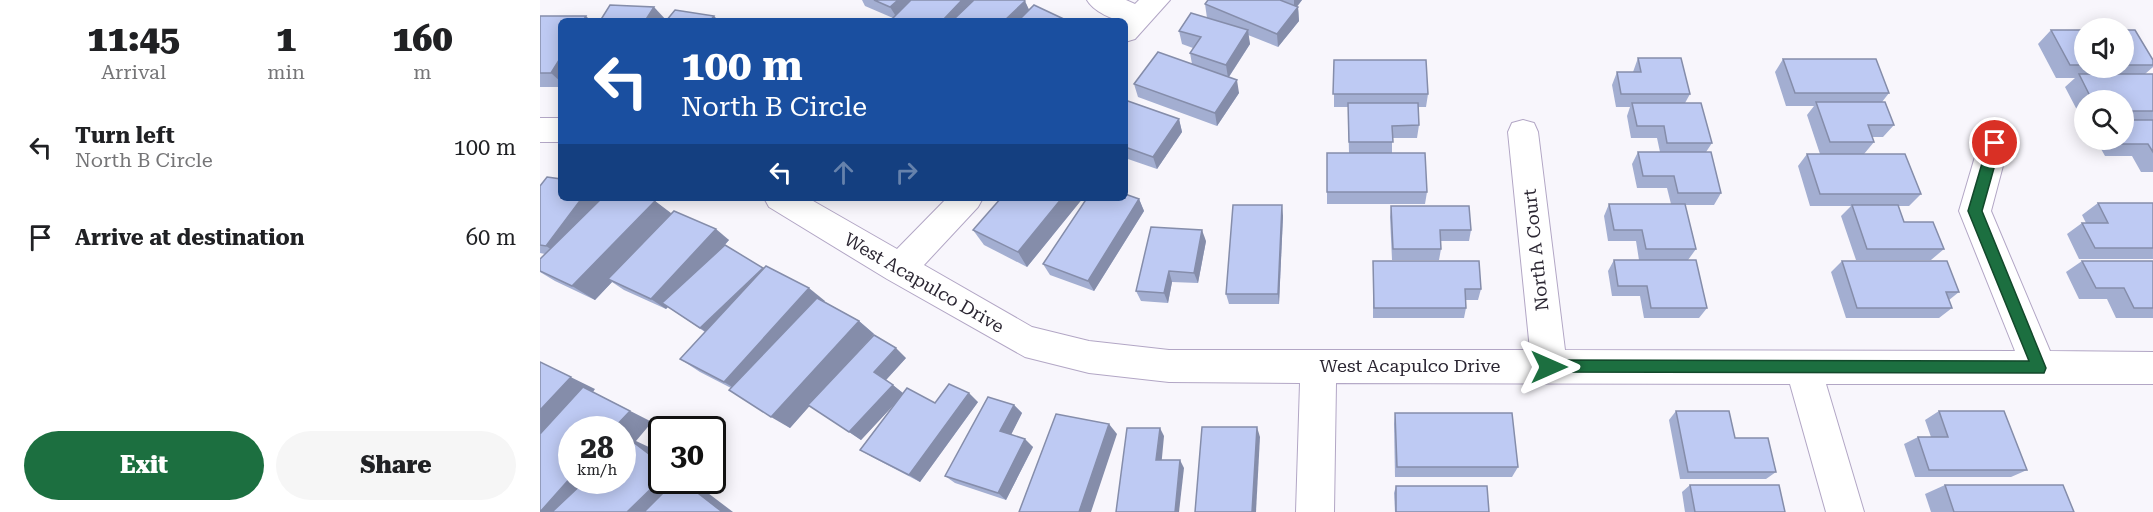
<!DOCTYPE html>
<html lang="en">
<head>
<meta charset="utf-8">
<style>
  :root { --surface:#fff; --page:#f6f6f6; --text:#202124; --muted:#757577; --accent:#1c6f40 }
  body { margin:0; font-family:"Roboto Serif",serif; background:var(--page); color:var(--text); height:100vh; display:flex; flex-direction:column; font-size:22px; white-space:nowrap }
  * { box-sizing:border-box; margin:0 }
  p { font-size:20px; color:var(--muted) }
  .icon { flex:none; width:33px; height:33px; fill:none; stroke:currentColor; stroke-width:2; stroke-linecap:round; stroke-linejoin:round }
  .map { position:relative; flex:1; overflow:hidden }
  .details { display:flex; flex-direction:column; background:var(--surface); width:540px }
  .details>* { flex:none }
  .hud { position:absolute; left:18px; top:18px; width:570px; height:183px; border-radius:9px; box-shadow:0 3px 15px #0003; background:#1a4fa0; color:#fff; overflow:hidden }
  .buttons { position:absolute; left:1534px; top:18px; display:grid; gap:12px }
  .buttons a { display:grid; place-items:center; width:60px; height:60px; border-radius:50%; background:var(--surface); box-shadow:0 3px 15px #0003; font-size:30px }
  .speed { position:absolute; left:18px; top:416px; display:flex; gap:12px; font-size:30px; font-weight:700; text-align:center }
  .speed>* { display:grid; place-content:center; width:78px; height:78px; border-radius:50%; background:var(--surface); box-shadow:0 3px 15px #0003; line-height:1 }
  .speed small { font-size:15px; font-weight:400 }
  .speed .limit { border:3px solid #111; border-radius:9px; background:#fff; color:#111 }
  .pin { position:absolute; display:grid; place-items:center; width:51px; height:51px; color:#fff; margin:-26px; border:3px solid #fff; border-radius:50%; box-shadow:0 2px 6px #0007 }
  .me { position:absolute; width:66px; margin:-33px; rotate:90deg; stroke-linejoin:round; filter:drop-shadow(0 0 4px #0008) }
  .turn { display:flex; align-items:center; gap:21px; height:126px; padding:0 24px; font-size:27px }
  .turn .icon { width:78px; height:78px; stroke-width:2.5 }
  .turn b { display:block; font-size:42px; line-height:51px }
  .lanes { display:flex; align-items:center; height:57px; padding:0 24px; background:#0003; justify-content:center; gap:30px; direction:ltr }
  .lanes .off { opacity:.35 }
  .eta { display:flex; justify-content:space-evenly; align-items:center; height:102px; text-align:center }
  .eta b { font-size:36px; font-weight:800; line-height:42px }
  .action { display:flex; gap:12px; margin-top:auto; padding:12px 24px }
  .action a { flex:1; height:69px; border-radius:36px; background:var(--accent); color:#fff; font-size:24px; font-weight:800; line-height:69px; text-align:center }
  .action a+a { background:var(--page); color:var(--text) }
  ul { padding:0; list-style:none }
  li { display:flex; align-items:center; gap:18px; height:90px; padding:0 24px }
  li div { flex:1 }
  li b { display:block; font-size:22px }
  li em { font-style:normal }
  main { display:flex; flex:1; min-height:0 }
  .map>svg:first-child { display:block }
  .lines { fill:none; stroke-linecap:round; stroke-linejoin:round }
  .minor-casing { stroke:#b2a6c5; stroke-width:2 }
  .minor { fill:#fff; fill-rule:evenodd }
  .wall { fill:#a3aed1 }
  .shaded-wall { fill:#858daa }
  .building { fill:#becaf3; stroke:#858daa; stroke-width:1.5 }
  .route { fill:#1c6f40; stroke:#12482a; stroke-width:1.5 }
  .labels { text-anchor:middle; stroke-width:6; stroke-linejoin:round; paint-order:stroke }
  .street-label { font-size:18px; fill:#2b2632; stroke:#fff }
</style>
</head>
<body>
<main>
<section class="details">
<div class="eta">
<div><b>11:45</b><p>Arrival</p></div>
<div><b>1</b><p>min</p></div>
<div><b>160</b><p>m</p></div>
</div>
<ul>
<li><svg class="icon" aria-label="left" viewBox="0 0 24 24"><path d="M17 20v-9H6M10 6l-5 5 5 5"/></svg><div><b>Turn left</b><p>North B Circle</p></div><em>100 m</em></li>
<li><svg class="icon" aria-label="arrive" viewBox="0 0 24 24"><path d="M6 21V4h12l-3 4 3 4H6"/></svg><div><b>Arrive at destination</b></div><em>60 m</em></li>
</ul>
<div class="action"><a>Exit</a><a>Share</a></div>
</section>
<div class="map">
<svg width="1613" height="512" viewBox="0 0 1613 512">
  <rect width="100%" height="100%" fill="#f8f6fc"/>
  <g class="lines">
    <defs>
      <g id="minor">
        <path d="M 547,0 L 586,0 L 595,4 L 599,0 L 630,0 L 595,39 L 585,42 L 585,21 C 574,21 553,11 547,0 Z"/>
        <rect x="0" y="118" width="21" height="24"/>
        <polygon points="983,120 994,123 998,132 1025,350 1475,351 1419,211 1439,143 1443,134 1454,131 1465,134 1469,143 1451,211 1510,351 1613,352 1613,384 1286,384 1324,512 1286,512 1250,384 796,383 794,512 756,512 760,383 629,382 549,373 485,357 347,279 229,207 224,198 268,198 357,249 407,198 443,198 438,207 384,265 492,327 549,341 629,350 990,350 968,132 972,123"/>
      </g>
    </defs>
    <use href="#minor" class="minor-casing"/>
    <use href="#minor" class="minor"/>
  </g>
  <g class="wall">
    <polygon points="322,0 484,0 489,10 528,21 353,18 325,6"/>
    <polygon points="668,0 762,0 757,7 758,7 759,21 738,47 708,35 710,44 689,77 699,93 677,126 598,97 594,84 652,64 650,53 653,48 642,44 639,31 667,18 665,4"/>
    <polygon points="0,16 21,21 21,87 0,87"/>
    <polygon points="1511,30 1545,30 1545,68 1584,68 1584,30 1613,60 1613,67 1605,74 1613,74 1613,172 1601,172 1592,156 1565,156 1556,140 1584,140 1584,100 1545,100 1545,110 1537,110 1525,87 1535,78 1516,78 1498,44"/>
    <polygon points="1098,58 1150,94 1145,103 1172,143 1166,152 1181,193 1174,205 1145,205 1156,249 1148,260 1167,308 1159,318 1104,318 1100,296 1072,296 1068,271 1074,260 1099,260 1096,241 1068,241 1064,216 1069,204 1131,204 1127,188 1097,188 1092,164 1098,152 1120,152 1117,138 1091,138 1087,116 1090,107 1076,107 1072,85 1077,72 1093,72"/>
    <polygon points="1243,59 1349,93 1342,102 1354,125 1343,137 1332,137 1334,142 1324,154 1381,194 1369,206 1358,206 1364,222 1404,249 1391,260 1316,260 1301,216 1311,206 1270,206 1258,166 1267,154 1280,154 1267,115 1274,106 1246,106 1235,72"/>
    <polygon points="794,60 888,94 886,107 878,107 879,125 877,138 852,138 852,153 887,192 885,204 787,204 787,192 809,153 808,107 794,107"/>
    <polygon points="585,100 639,119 642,132 617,169 585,158"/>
    <polygon points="0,186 21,198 115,201 131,214 189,240 184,246 319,321 334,334 306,364 366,358 346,380 363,393 395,403 438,402 380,482 332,457 320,450 358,400 321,440 270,405 250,428 191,388 160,372 140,359 165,332 128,307 126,309 84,290 72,282 55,300 15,281 0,272 0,259 5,254 0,253"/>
    <polygon points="461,198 543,198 487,267 444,245 433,230"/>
    <polygon points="599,199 604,211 554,291 510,275 503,264"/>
    <polygon points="1558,203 1613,203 1613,259 1539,259 1527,234 1542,223 1546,223 1542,215"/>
    <polygon points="851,206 931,230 929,241 901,241 901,249 899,260 852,260 850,217"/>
    <polygon points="743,216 739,304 689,304 686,294"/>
    <polygon points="666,241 658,283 632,282 628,303 601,301 596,291"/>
    <polygon points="833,261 941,289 938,300 926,300 926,308 924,318 833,318"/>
    <polygon points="1302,261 1419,292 1409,300 1412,308 1399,318 1306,318 1291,272"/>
    <polygon points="1542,261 1613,261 1613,318 1576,318 1567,299 1539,299 1526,272"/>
    <polygon points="474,405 482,413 471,434 493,447 466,500 415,483 405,476"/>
    <polygon points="1136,411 1195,438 1236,472 1226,479 1140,479 1129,420"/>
    <polygon points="1399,411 1487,470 1471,477 1375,477 1364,444 1378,437 1391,437 1385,420"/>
    <polygon points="855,413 978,467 972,477 855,477 854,424"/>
    <polygon points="1150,485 1245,512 1145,512 1142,492"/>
    <polygon points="1405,485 1534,512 1391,512 1385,494"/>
    <polygon points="856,486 949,512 855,512 854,493"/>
  </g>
  <g class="shaded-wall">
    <polygon points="358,0 381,0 359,21 350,7"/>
    <polygon points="422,0 442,0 422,21 402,21"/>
    <polygon points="754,0 762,0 754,10"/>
    <polygon points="485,1 491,14 484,21 464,21"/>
    <polygon points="114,7 127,21 105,21"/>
    <polygon points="758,7 759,21 738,47 737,34"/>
    <polygon points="46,16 51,21 43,21"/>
    <polygon points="174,16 179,21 170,21"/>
    <polygon points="708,30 710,44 688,78 686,65"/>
    <polygon points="21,57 21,82 11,73"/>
    <polygon points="697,80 699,93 677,126 675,113"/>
    <polygon points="639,119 642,132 617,169 613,157"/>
    <polygon points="42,198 66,198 23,257 6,246"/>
    <polygon points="522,198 543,198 487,267 478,252"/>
    <polygon points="599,199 604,211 554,291 548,281"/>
    <polygon points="115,201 135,216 68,279 72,282 55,300 32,286"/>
    <polygon points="742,205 743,216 739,304 738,294"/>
    <polygon points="176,229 189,240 126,309 111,299"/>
    <polygon points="662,230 666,241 658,283 654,273"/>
    <polygon points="223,268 236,279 175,338 160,328"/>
    <polygon points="629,271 632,282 628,303 624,293"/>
    <polygon points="269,288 285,301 204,394 184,382"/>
    <polygon points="319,321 334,334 250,428 231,417"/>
    <polygon points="356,348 366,358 345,381 334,372"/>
    <polygon points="0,362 55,389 53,392 112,422 96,441 113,449 122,456 122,464 82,456 82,429 73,429 0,449"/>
    <polygon points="353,385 364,394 321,440 309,432"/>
    <polygon points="429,393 438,402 380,482 369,475"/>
    <polygon points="474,405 482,413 469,439 460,431"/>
    <polygon points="569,424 577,434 551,512 539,512"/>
    <polygon points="717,427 720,437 716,512 712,512"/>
    <polygon points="620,428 624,436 621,468 616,460"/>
    <polygon points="485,439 493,447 466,500 458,493"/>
    <polygon points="640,460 644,468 639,512 635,512"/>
    <polygon points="32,476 32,480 62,480 34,512 0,512"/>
    <polygon points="122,478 122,480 151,480 149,482 160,487 193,512 87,512"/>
  </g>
  <g class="building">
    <polygon points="334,0 358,0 350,7"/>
    <polygon points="371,0 422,0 402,21 350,21"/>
    <polygon points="434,0 484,0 485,1 464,21 412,21"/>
    <polygon points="668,0 740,0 758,7 737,34 665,4"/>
    <polygon points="70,5 114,7 105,21 60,21"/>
    <polygon points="494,5 528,21 478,21"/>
    <polygon points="135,10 174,16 170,21 126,21"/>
    <polygon points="651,13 708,30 686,65 650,53 661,37 639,31"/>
    <polygon points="0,16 46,16 43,21 21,21 21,57 11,73 0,73"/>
    <polygon points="1511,30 1545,30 1545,65 1530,65"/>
    <polygon points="1584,30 1595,30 1613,60 1613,65 1584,65"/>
    <polygon points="618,52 697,80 675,113 594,84"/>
    <polygon points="1098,58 1141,58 1150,94 1081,94 1077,72 1101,72"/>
    <polygon points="1243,59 1336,59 1349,93 1255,93"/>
    <polygon points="794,60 886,60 888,94 793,94"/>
    <polygon points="1539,74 1613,74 1613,111 1584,111 1584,100 1567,100 1566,98 1551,98"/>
    <polygon points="585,100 639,119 613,157 585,147"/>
    <polygon points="1276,102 1345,102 1354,125 1328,125 1334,142 1290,142"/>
    <polygon points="808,103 878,103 879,125 852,126 853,142 809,142"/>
    <polygon points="1092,103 1161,103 1172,143 1127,143 1124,126 1097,126"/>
    <polygon points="1584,120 1613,120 1613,152 1608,144 1580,144 1578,140 1584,140"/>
    <polygon points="1098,152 1171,152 1181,193 1138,193 1134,176 1103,176"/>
    <polygon points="787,153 885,153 887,192 787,192"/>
    <polygon points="1267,154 1365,154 1381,194 1280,194"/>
    <polygon points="7,177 21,179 21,198 42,198 6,246 0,245 0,186"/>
    <polygon points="585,194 599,199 548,281 503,264 547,198 585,198"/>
    <polygon points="62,198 109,198 115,201 32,286 0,271 0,259"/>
    <polygon points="461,198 522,198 478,252 433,230"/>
    <polygon points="1558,203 1613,203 1613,248 1555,248 1542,223 1568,223"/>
    <polygon points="1069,204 1145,204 1156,249 1106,249 1102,230 1074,230"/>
    <polygon points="693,205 742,205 738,294 686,294"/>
    <polygon points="1312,205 1358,205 1364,222 1393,222 1404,249 1327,249"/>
    <polygon points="851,206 929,206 931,230 900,230 901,249 853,249"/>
    <polygon points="134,211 176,229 111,299 68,279"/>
    <polygon points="611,227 662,230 654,273 629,271 624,293 596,291"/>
    <polygon points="185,245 223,268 160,328 122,303"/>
    <polygon points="1074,260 1156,260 1167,308 1111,308 1107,286 1078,286"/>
    <polygon points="833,261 939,261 941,289 925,289 926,308 834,308"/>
    <polygon points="1302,261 1407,261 1419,292 1406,292 1412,308 1317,308"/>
    <polygon points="1542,261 1613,261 1613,308 1594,308 1584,288 1556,288"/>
    <polygon points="226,266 269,288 184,382 140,359"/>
    <polygon points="277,298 319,321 231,417 189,390"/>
    <polygon points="334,335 356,348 334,372 353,385 309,432 268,405"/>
    <polygon points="0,362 31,377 0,410"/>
    <polygon points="409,384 429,393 369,475 320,450 367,388 395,403"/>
    <polygon points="43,387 90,411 73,429 32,429 32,476 0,512 0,434"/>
    <polygon points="448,397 474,405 460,431 485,439 458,493 405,476"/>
    <polygon points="1136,411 1189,411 1195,438 1228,438 1236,472 1148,472"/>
    <polygon points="1399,411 1464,411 1487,470 1389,470 1378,437 1408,437"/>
    <polygon points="855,413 972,413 978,467 857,467"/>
    <polygon points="516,414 569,424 539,512 479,512"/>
    <polygon points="662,427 717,427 712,512 655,512"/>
    <polygon points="587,428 620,428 616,460 640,460 635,512 576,512"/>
    <polygon points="89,439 122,464 122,478 87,512 12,512 46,480 82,480 82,445"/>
    <polygon points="136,480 141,480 181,511 180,512 104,512"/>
    <polygon points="1150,485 1239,485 1245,512 1155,512"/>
    <polygon points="1405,485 1523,485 1534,512 1414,512"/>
    <polygon points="856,486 947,486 949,512 856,512"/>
  </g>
  <polygon class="route" points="1455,138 1461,143 1442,211 1506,368 1504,373 1003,372 1001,367 1003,362 1009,360 1489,361 1428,211 1448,143"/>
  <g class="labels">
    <g class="street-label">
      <text transform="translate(996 250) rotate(-96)" y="6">North A Court</text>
      <text transform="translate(384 283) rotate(30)" y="6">West Acapulco Drive</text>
      <text x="870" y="372">West Acapulco Drive</text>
    </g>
  </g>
</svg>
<div class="buttons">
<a><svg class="icon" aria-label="sound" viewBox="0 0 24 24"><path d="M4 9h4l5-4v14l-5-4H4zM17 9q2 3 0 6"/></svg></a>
<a><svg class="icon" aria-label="search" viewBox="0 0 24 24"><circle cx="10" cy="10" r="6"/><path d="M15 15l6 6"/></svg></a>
</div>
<div class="speed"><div>28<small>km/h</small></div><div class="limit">30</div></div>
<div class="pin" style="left:1455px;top:143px;background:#d93025"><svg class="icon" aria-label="arrive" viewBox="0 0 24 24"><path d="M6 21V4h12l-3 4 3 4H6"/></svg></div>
<svg class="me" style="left:1009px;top:367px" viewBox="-20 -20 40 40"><path d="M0-17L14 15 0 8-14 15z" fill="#1c6f40" stroke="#fff" stroke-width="4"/></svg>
<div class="hud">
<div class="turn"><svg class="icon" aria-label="left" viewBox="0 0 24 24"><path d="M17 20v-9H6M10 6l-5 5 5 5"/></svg><div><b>100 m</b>North B Circle</div></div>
<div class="lanes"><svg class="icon" aria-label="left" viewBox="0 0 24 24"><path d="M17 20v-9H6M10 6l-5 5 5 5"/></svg><svg class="icon off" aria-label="ahead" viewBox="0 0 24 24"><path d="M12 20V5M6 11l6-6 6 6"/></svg><svg class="icon off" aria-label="right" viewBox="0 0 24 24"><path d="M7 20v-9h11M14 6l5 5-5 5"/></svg></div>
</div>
</div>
</main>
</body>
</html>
